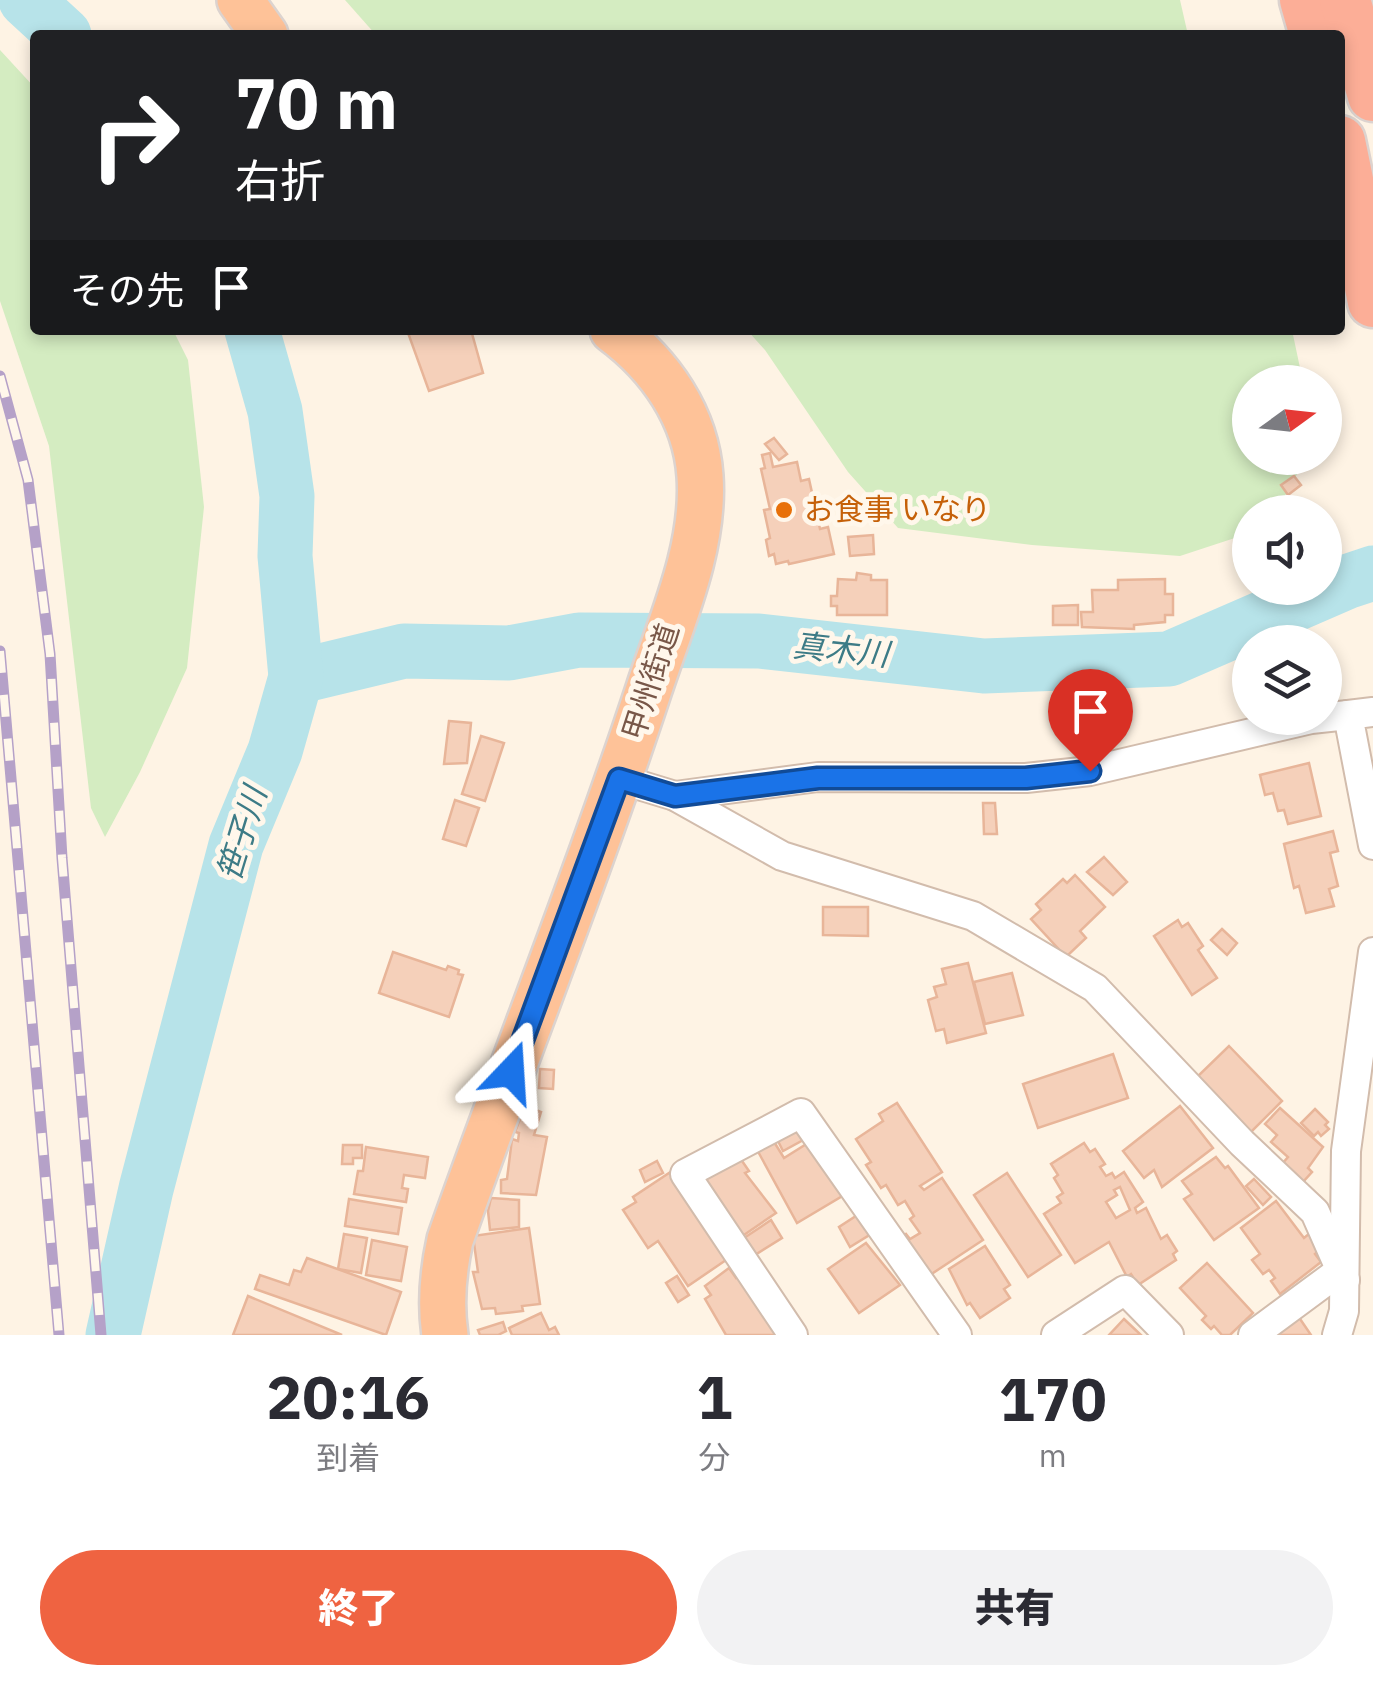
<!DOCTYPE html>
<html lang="ja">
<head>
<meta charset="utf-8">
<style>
  :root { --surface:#fff; --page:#f2f2f3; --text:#2b2b33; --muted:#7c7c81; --accent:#ef6341 }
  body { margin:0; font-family:"IBM Plex Sans","Noto Sans JP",sans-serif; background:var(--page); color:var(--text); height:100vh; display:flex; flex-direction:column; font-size:38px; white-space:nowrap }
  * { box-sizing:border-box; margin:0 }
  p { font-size:32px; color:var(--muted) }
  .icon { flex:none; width:55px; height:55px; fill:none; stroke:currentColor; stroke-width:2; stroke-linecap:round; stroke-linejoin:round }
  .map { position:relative; height:1335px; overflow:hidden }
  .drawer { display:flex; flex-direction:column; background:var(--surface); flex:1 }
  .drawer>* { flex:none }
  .top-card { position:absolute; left:30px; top:30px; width:1315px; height:305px; border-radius:10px; box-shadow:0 5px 15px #0003; background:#202124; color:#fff; overflow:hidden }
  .needle { width:65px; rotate:75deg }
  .buttons { position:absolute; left:1232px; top:365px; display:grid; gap:20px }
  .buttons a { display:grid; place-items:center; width:110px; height:110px; border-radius:50%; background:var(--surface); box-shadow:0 5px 15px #0003; font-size:50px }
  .pin { position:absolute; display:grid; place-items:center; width:85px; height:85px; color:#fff; margin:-102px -42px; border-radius:50% 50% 50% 0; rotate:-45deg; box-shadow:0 0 10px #0007 }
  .pin .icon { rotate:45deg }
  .me { position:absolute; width:110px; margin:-55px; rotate:20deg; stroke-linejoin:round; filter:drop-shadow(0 0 8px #0008) }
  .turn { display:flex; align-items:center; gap:35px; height:210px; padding:0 40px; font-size:45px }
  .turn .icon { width:130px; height:130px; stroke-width:2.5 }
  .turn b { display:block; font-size:70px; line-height:85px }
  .then { display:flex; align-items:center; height:95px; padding:0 40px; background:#0003; gap:20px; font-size:38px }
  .eta { display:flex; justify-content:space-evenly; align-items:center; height:170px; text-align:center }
  .eta b { font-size:60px; font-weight:800; line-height:70px }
  .cta { display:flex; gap:20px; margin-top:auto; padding:20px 40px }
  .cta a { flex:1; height:115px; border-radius:60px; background:var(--accent); color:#fff; font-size:40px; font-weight:800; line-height:115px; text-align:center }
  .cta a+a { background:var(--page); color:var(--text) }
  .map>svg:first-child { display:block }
  .green { fill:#d4ecc1 }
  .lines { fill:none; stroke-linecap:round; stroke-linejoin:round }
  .river { stroke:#b7e3e9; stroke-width:55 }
  .building { fill:#f5d0ba; stroke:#e8b599; stroke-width:2.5; fill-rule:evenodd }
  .minor-casing { stroke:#d2bcac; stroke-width:32 }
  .trunk-casing { stroke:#dcd3cf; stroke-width:50 }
  .motorway-casing { stroke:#dcd3cf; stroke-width:55 }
  .minor { stroke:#fff; stroke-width:28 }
  .trunk { stroke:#fec298; stroke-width:45 }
  .motorway { stroke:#fcae97; stroke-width:50 }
  .rail-casing { stroke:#b5a1c8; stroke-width:11 }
  .rail { stroke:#fff7eb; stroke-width:8; stroke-dasharray:22; stroke-linecap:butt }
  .route-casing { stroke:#114b97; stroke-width:25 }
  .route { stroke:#1a73e8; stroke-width:18 }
  .food-dot { fill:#e8710a; stroke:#fff7eb; stroke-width:4 }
  .labels { text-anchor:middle; stroke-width:10; stroke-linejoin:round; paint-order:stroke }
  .food-label { font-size:30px; fill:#c56008; stroke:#fff7eb; text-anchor:start }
  .street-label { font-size:30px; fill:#785748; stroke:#fff7eb }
  .water-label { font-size:32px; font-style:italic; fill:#3d7b86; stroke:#fff7eb }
</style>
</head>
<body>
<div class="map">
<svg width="1373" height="1335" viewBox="0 0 1373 1335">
  <rect width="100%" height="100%" fill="#fef3e4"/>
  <g class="green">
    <polygon points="345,0 1180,0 1188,35 376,35"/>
    <polygon points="0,50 35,88 35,330 173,330 188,360 204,507 187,668 140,772 105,837 91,808 49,446 0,301"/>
    <polygon points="747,330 1292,330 1303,382 1250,382 1250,458 1306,458 1276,512 1250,512 1250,533 1180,556 1032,545 898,528 848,472 765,350"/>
  </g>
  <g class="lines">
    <g class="river">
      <polyline points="26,0 64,35"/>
      <polyline points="296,677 404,651 509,653 579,640 759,641 984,666 1169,659 1346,582 1373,573"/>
      <polyline points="113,1335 146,1189 236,845 275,751 296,677 285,556 287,496 275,411 252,330"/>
    </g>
  </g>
  <g class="building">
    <polygon points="407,330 471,330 483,373 429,391"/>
    <polygon points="774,438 787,454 779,460 765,444"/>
    <polygon points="770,453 773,467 797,462 801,481 809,479 820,529 828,527 834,554 789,564 788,561 776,564 774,554 769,556 766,540 770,538 764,510 770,509 761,469 765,468 762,455"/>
    <polygon points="1294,476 1301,485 1288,495 1281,485"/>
    <polygon points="873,535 874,554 850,556 848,537"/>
    <polygon points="857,573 871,575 871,580 887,580 887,615 837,615 837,606 831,606 831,596 837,596 838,579 856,580"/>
    <polygon points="1165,579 1165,594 1173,594 1173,615 1165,615 1165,622 1134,625 1134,629 1082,627 1081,612 1093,612 1092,590 1118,590 1118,580"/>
    <polygon points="1078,605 1078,625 1053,625 1053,606"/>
    <polygon points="449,721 471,723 467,763 444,764"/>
    <polygon points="481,736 504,743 485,801 462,794"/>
    <polygon points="1309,763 1321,816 1288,824 1284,810 1278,811 1273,793 1265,795 1260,775"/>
    <polygon points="455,800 479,808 466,846 443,839"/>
    <polygon points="983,803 995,803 997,834 984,834"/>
    <polygon points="1333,831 1338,851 1330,853 1338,886 1329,889 1334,906 1306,913 1299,886 1294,888 1284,844"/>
    <polygon points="1104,857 1127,882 1113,895 1087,872"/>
    <polygon points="1075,875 1105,907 1080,931 1086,938 1066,957 1031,919 1041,910 1036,904 1063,879 1067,883"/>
    <polygon points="823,907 868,907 868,936 823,935"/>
    <polygon points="1178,920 1182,927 1188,923 1203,946 1198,950 1217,978 1192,995 1154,936"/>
    <polygon points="1222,929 1237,943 1227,955 1211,940"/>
    <polygon points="393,952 446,970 448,966 459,970 458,974 463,975 449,1017 379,993"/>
    <polygon points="968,963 986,1033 947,1043 944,1029 936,1031 928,1000 937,997 934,987 946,984 942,969"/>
    <polygon points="1012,973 1023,1015 985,1024 974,982"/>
    <polygon points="1229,1046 1282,1101 1250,1133 1197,1077"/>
    <polygon points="1113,1054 1128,1098 1038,1128 1023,1084"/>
    <polygon points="540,1069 554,1070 553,1089 539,1088"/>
    <polygon points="897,1103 942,1172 920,1186 924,1190 942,1178 983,1240 927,1277 901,1238 906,1234 910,1239 920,1233 910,1219 914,1216 905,1201 898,1205 886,1185 881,1188 866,1165 871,1162 856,1139 883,1121 879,1114"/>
    <polygon points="525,1106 541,1112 534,1135 547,1137 536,1195 501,1193 501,1180 507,1179 512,1139 518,1141 519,1133 515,1132"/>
    <polygon points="1180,1106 1213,1148 1162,1187 1154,1170 1144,1178 1123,1151"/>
    <polygon points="1280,1108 1323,1147 1308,1168 1312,1172 1302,1183 1281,1165 1288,1157 1271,1142 1277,1135 1265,1124"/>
    <polygon points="1315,1109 1328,1122 1325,1125 1329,1129 1321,1136 1318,1132 1314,1136 1301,1123"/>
    <polygon points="797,1125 805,1139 783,1151 776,1137"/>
    <polygon points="771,1137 784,1158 808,1143 820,1165 824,1162 844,1195 797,1223 755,1146"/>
    <path d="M 1084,1143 L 1090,1152 L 1095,1149 L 1105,1164 L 1100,1167 L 1106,1176 L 1112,1173 L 1115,1178 L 1124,1172 L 1143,1202 L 1135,1208 L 1137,1213 L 1146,1208 L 1161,1239 L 1167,1235 L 1177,1251 L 1173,1254 L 1176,1260 L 1138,1285 L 1131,1274 L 1127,1277 L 1109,1242 L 1075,1263 L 1044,1214 L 1061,1203 L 1057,1197 L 1063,1193 L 1054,1178 L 1058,1175 L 1051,1164 ZM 1120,1187 L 1130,1210 L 1116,1218 L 1106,1202 L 1117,1195 L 1114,1190 Z"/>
    <polygon points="343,1145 362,1145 362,1158 353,1158 353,1164 342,1164"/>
    <polygon points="366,1147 428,1157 425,1178 404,1175 402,1188 408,1189 406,1202 354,1194 358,1171 363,1171"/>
    <polygon points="1216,1157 1225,1168 1228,1166 1259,1208 1214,1240 1184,1199 1192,1194 1182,1181"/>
    <polygon points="740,1158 749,1171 745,1173 776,1213 741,1237 702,1180"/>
    <polygon points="657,1161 663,1173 645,1182 640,1170"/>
    <polygon points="672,1171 729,1258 688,1286 658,1241 648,1248 623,1210 636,1202 633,1197"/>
    <polygon points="1007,1173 1061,1255 1028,1277 974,1195"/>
    <polygon points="1254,1179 1271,1197 1263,1205 1246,1186"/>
    <polygon points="491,1198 519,1200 519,1227 490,1230 488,1211"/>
    <polygon points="349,1199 402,1208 398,1234 345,1226"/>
    <polygon points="1276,1201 1304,1238 1310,1233 1322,1248 1315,1254 1321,1262 1280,1294 1271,1281 1275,1278 1269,1270 1263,1274 1252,1260 1260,1254 1241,1228"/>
    <polygon points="859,1214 871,1234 850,1247 839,1227"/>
    <polygon points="771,1220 782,1238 755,1255 744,1238"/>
    <polygon points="529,1228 540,1304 522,1306 523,1311 496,1314 495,1308 482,1309 473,1272 478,1272 473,1236"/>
    <polygon points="344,1234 367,1238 361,1273 338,1269"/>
    <polygon points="372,1240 407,1247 401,1281 366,1275"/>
    <polygon points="866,1243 900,1285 859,1313 828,1269"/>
    <polygon points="985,1246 1010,1285 1004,1289 1010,1298 980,1318 970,1303 967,1305 949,1269"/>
    <polygon points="307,1258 401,1292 386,1335 255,1289 260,1275 289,1285 294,1270 301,1272"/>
    <polygon points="1207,1263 1253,1313 1230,1335 1222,1335 1214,1326 1211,1329 1202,1320 1206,1316 1180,1288"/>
    <polygon points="729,1268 736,1278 742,1273 780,1330 773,1335 726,1335 705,1299 711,1295 705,1286"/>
    <polygon points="677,1276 689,1295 678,1302 666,1283"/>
    <polygon points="248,1296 342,1335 233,1335"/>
    <polygon points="541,1313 549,1330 555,1327 559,1335 512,1335 509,1328"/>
    <polygon points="1296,1313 1311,1335 1270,1335"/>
    <polygon points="1124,1319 1141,1335 1109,1335"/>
    <polygon points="503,1322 506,1331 498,1335 480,1335 478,1330"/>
  </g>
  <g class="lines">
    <defs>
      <g id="minor">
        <polyline points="1373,712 1348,715 1373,845"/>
        <polyline points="619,779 675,796 782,856 973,916 1095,988 1242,1143 1315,1212 1345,1280"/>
        <polyline points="675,796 818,777 1026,778 1090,771 1311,719 1348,715"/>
        <polyline points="793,1335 685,1174 801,1113 957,1335"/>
        <polyline points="1056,1335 1125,1290 1169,1335"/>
        <polyline points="1253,1335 1341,1270"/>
        <polyline points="1337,1335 1344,1311 1346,1151 1373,952"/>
      </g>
      <g id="trunk">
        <polyline points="240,0 265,35"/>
        <path d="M 445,1335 C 440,1302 443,1272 450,1240 C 515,1056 588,874 649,689 C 671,622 705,548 700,476 C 696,416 660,365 613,330"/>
      </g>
      <g id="motorway">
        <polyline points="1305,0 1315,35"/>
        <polyline points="1345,0 1373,96"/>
        <polyline points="1340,141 1373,302"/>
      </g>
    </defs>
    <use href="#minor" class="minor-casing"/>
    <use href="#trunk" class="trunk-casing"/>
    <use href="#motorway" class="motorway-casing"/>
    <use href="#minor" class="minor"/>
    <use href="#trunk" class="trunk"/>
    <use href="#motorway" class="motorway"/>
    <defs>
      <g id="rail">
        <polyline points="0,376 28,480 50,654 62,858 101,1335"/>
        <polyline points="0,651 59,1335"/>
      </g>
    </defs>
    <use href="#rail" class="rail-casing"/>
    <use href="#rail" class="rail"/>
  </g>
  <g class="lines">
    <defs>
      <polyline id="route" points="511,1072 619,779 675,796 818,778 1026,778 1090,771"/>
    </defs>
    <use href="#route" class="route-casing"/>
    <use href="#route" class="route"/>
  </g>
  <circle class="food-dot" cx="784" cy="510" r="10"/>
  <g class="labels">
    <g class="food-label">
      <text x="804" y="520">お食事 いなり</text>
    </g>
    <g class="street-label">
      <text transform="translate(651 682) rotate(-72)" y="10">甲州街道</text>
    </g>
    <g class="water-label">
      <text transform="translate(841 650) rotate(6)" y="11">真木川</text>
      <text transform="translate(242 834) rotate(-73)" y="11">笹子川</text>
    </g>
  </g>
</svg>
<div class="buttons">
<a><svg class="needle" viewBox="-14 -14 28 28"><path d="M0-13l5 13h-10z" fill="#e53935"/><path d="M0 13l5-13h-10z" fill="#7c7c81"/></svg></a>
<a><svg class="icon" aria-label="sound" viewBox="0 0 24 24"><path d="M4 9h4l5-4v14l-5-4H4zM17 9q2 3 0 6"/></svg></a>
<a><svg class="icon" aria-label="layers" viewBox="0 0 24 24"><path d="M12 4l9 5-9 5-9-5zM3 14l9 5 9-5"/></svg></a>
</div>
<div class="pin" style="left:1090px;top:771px;background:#d93025"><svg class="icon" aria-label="arrive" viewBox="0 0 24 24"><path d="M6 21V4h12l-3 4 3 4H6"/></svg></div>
<svg class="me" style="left:511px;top:1072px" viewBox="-20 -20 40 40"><path d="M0-17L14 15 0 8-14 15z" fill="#1a73e8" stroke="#fff" stroke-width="4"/></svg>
<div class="top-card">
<div class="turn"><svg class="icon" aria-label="right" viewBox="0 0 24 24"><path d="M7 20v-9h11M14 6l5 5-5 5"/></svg><div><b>70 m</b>右折</div></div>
<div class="then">その先<svg class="icon" aria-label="arrive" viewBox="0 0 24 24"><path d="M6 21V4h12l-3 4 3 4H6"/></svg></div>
</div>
</div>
<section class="drawer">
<div class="eta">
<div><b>20:16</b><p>到着</p></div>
<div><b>1</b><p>分</p></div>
<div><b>170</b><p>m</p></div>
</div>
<div class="cta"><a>終了</a><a>共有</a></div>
</section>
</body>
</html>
